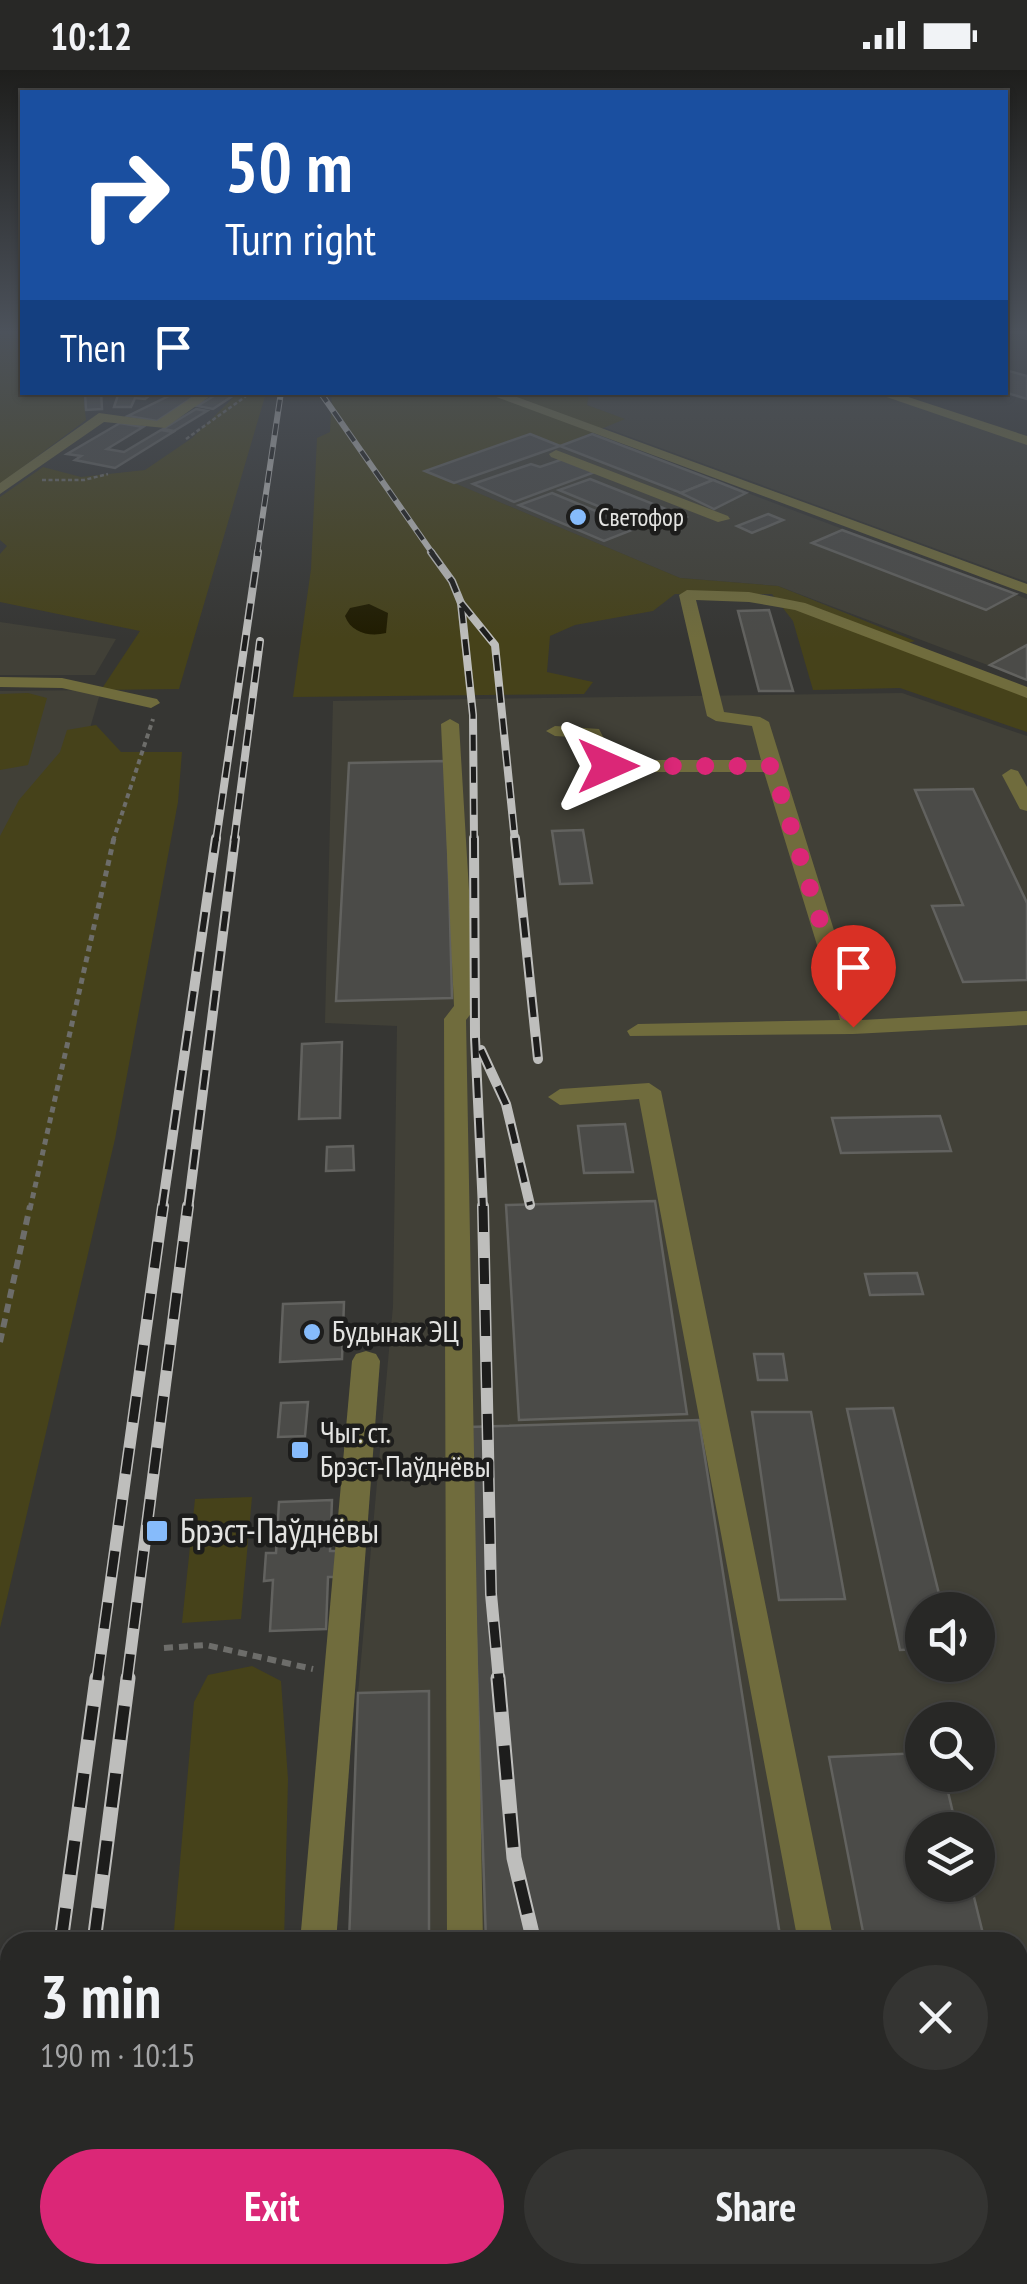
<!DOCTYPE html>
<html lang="en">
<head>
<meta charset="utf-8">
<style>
  :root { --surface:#282826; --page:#343432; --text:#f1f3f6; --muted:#a5a6a7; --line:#444443; --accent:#db2777 }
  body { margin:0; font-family:"PT Sans Narrow",sans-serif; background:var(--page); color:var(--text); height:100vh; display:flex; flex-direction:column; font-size:38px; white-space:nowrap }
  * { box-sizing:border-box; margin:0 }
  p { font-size:32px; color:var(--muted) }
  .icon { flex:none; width:55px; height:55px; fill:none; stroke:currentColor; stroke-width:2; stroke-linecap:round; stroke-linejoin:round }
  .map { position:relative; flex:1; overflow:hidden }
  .drawer { position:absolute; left:0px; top:1862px; width:1028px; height:352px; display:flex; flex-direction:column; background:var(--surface); border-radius:30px 30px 0 0; box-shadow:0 2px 8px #0004,0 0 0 2px var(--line) }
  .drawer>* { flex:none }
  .hud { position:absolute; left:20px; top:20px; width:988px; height:305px; border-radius:0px; box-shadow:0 2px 8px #0004,0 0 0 2px var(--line); background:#1a4fa0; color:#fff; overflow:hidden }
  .tools { position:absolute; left:905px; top:1522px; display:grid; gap:20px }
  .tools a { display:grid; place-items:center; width:90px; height:90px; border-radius:50%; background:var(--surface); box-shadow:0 2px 8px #0004,0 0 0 2px var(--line); font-size:50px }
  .pin { position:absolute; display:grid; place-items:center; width:85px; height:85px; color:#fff; margin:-102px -42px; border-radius:50% 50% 50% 0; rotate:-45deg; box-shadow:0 0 10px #0007 }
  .pin .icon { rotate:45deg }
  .me { position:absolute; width:110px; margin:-55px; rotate:90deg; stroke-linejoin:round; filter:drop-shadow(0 0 8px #0008) }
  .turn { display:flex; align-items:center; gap:35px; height:210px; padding:0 40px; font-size:45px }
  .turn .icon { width:130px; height:130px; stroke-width:2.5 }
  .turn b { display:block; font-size:70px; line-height:85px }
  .then { display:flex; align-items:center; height:95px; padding:0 40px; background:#0003; gap:20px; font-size:38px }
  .round { display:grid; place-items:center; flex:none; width:105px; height:105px; border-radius:52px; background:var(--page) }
  .head { display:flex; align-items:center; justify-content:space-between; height:170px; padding:0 40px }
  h1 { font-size:60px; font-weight:600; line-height:75px }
  .cta { display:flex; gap:20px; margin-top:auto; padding:20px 40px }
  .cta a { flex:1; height:115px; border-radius:60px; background:var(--accent); color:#fff; font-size:40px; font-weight:600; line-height:115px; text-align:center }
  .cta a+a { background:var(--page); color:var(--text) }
  .status { display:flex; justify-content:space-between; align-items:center; height:70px; padding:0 50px; background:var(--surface); direction:ltr }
  .status svg { height:28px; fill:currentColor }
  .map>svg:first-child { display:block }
  .built { fill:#414037; fill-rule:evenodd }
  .green { fill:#46421a }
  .water { fill:#201c00 }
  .building { fill:#4b4b48; stroke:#62625f; stroke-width:2.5 }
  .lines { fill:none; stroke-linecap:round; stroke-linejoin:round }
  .path-far3 { stroke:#6d6d6a; stroke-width:2.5; stroke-dasharray:4 2.5; stroke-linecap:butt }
  .path-far2 { stroke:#6d6d6a; stroke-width:4; stroke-dasharray:5 4; stroke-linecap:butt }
  .path-far1 { stroke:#6d6d6a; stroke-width:5; stroke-dasharray:6 5; stroke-linecap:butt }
  .path { stroke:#6d6d6a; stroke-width:6; stroke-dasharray:9 6; stroke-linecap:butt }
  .minor { fill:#706c3d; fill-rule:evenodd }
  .rail-far4-casing { stroke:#bebebc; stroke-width:6 }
  .rail-far3-casing { stroke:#bebebc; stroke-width:8 }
  .rail-far2-casing { stroke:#bebebc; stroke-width:10 }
  .rail-far1-casing { stroke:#bebebc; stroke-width:12 }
  .rail-casing { stroke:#bebebc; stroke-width:15 }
  .rail-far4 { stroke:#1d1d1c; stroke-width:4; stroke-dasharray:12; stroke-linecap:butt }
  .rail-far3 { stroke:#1d1d1c; stroke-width:5; stroke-dasharray:16; stroke-linecap:butt }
  .rail-far2 { stroke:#1d1d1c; stroke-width:6; stroke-dasharray:20; stroke-linecap:butt }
  .rail-far1 { stroke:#1d1d1c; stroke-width:9; stroke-dasharray:26; stroke-linecap:butt }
  .rail { stroke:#1d1d1c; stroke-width:11; stroke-dasharray:34; stroke-linecap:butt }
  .route { stroke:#db2777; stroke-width:18; stroke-dasharray:0 32.4 }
  .poi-dot { fill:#86bbfb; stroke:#1d1d1c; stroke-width:4 }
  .labels { text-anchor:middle; stroke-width:9; stroke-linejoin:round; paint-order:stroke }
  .far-poi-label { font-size:25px; fill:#e3e3e1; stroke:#1d1d1c; text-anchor:start }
  .poi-label { font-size:30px; fill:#e3e3e1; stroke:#1d1d1c; text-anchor:start }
  .near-poi-label { font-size:35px; fill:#e3e3e1; stroke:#1d1d1c; text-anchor:start }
</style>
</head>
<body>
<div class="status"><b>10:12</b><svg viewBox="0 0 49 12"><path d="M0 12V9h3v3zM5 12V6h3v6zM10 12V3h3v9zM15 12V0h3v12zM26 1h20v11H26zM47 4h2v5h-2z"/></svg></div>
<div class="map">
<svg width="1027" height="2214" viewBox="0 0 1027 2214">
  <rect width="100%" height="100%" fill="#363633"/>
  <g class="built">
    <polygon points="589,322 878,323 1027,371 1027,512 603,357 624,349 587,335"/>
    <polygon points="530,364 592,364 1027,529 1027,610 778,516 680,508 425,401"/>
    <polygon points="0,552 116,569 95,605 0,605"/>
    <polygon points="101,620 0,970 0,621"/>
    <path d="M 902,623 L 1027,666 L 1027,2214 L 340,2214 L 340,2205 L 1018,2205 L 1018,1872 L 349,1872 L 358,1623 L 393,1236 L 397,956 L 325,953 L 333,631 ZM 922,1540 L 978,1540 L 978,1595 L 922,1595 ZM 922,1650 L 978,1650 L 978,1705 L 922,1705 ZM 922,1760 L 978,1760 L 978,1815 L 922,1815 Z"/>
  </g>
  <g class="green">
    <polygon points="0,259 22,259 22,322 83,323 86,350 0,414"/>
    <polygon points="589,322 587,335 625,349 560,376 530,364 426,401 680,508 778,516 915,571 900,575 1027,625 1027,662 900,618 813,620 793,551 772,524 675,524 653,541 575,555 550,566 547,602 593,612 584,624 293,627 311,499 317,368 330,362 332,323"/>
    <polygon points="238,323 266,323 179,619 101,620 140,561 0,532 0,484 7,476 0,470 0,427 43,397 81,407 145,400 192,368"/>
    <polygon points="28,623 47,628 28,695 0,700 0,624"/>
    <polygon points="96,655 121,682 182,682 178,732 115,1069 0,1558 0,766 19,730 60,682 67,660"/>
    <polygon points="252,1427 241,1549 182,1553 195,1429"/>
    <polygon points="252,1596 281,1611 288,1709 284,1872 173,1872 194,1632 208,1605"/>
    <polygon points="144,2205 267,2205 267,2214 143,2214"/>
  </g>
  <path class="water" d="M 369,534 L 388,543 L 386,563 C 370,567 351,563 345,546 L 350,538 Z"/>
  <g class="building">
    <polygon points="1005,300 1027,306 1027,329 1004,322"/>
    <polygon points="85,322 101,322 102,339 86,340"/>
    <polygon points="154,322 145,329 135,328 131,337 114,337 119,322"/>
    <polygon points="177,322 201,322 157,351 128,346"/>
    <polygon points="219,323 234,325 213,339 197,336"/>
    <polygon points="196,339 207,341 174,361 163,359"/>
    <polygon points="120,353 143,357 107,379 124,382 161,360 173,362 115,398 75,390 81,386 67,384"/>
    <polygon points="530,364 560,376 454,413 425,401"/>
    <polygon points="592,364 713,410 681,423 560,376"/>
    <polygon points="563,389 595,402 514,432 473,414 531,394 540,397"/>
    <polygon points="590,409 686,447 656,460 559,420"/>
    <polygon points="713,410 746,423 714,439 681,423"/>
    <polygon points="552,423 637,458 604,471 519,435"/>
    <polygon points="768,444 783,450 752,463 737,456"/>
    <polygon points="842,460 1016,524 986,540 812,473"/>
    <polygon points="769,540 793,621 759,621 738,541"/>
    <polygon points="1027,575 1027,610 990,595"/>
    <polygon points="446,691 452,928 336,931 349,693"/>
    <polygon points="973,719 1027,833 1027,910 963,912 932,836 963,835 915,720"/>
    <polygon points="583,760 592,813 560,814 552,761"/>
    <polygon points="342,972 340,1048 299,1049 302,974"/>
    <polygon points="940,1046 951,1081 841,1083 832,1048"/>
    <polygon points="625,1054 633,1102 584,1103 578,1056"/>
    <polygon points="353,1076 354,1100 326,1101 327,1077"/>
    <polygon points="655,1131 687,1344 519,1350 506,1135"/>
    <polygon points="917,1203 923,1224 870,1225 865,1204"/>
    <polygon points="344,1232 342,1289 280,1292 283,1234"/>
    <polygon points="754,1284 783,1284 787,1310 758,1310"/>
    <polygon points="308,1332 305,1366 278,1367 281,1333"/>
    <polygon points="893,1338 943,1540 922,1540 922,1579 900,1580 847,1339"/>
    <polygon points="752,1342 811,1342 845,1529 779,1530"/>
    <polygon points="699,1350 781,1872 486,1872 469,1357"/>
    <polygon points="332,1430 330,1481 339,1481 338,1507 328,1507 326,1559 270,1561 273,1510 264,1511 266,1483 276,1483 279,1432"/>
    <polygon points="429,1621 429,1872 349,1872 358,1623"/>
    <polygon points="922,1683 922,1705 944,1705 957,1760 922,1760 922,1815 971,1815 985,1872 865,1872 829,1687"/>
  </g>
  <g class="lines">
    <g class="path-far3">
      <polyline points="186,369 245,327 246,322"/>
      <polyline points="42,410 84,410 108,404"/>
    </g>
    <polyline class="path-far2" points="113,771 153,649"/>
    <polyline class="path-far1" points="30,1139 114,768"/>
    <g class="path">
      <polyline points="0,1272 30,1136"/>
      <polyline points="164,1578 206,1575 313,1599"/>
    </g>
    <g class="minor">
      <polygon points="1015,259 1027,259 1027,265"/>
      <polygon points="200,322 216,322 165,358 104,352 0,424 0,413 99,343 157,351"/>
      <polygon points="483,322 503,322 1027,514 1027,524"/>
      <polygon points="872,322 893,322 1027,366 1027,375"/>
      <polygon points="556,380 728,446 730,449 718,452 551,387 549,384"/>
      <polygon points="687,520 749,522 805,533 1027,617 1027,628 795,540 749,532 696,530 724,642 760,647 769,652 862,950 1027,941 1027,955 853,964 630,966 627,961 638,954 840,950 764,702 608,702 599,696 586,668 555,666 546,661 555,656 599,659 615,690 761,690 752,656 716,651 707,646 679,525"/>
      <polygon points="0,607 62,608 157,629 160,633 151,638 62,618 0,617"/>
      <polygon points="450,649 459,654 476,937 466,950 483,1872 447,1872 444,949 454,936 441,654"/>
      <polygon points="1011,699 1018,701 1027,717 1027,741 1020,739 1002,705"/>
      <polygon points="649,1013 661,1021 834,1872 798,1872 639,1029 560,1035 548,1027 560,1019"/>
      <polygon points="366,1281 376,1284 380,1291 336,1872 300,1872 352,1291 356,1284"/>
      <polygon points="1018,2140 1027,2140 1027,2182 1018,2181"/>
      <rect x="270" y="2205" width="42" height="9"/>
      <polygon points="523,2205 565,2205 566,2214 524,2214"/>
    </g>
    <defs>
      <g id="rail-far4">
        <polyline points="320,322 433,484"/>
        <polyline points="257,484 281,322"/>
      </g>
      <g id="rail-far3">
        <polyline points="431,482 452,511 461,533 473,645 474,771"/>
        <polyline points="461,533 495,575 515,771"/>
        <polyline points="216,771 258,482"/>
        <polyline points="234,771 260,571"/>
      </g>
      <g id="rail-far2">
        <polyline points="474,768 475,967 483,1139"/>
        <polyline points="515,768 538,989"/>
        <polyline points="481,980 506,1034 530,1135"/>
        <polyline points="162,1139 216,768"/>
        <polyline points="188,1139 235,768"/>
      </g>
      <g id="rail-far1">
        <polyline points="483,1136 491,1524 499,1610"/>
        <polyline points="97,1610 163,1136"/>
        <polyline points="127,1610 188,1136"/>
      </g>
      <g id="rail">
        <polyline points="498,1608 514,1788 534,1872"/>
        <polyline points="61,1872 97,1608"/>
        <polyline points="94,1872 128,1608"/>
        <polyline points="14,2214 15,2205"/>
        <polyline points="51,2214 52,2205"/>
      </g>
    </defs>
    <use href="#rail-far4" class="rail-far4-casing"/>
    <use href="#rail-far3" class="rail-far3-casing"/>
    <use href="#rail-far2" class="rail-far2-casing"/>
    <use href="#rail-far1" class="rail-far1-casing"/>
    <use href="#rail" class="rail-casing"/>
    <use href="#rail-far4" class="rail-far4"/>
    <use href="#rail-far3" class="rail-far3"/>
    <use href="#rail-far2" class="rail-far2"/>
    <use href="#rail-far1" class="rail-far1"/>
    <use href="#rail" class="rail"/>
  </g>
  <linearGradient id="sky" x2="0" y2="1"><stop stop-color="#1e1e1c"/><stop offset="0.46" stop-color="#4c525b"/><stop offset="1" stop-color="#4c525b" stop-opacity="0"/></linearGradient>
  <rect width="1027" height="569" fill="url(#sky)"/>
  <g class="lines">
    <polyline class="route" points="608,696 772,696 853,957"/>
  </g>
  <g class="poi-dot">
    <circle cx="578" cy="447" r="10"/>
    <circle cx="312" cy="1262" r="10"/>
    <rect x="290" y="1370" width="20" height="20" rx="5"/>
    <rect x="145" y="1449" width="24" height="24" rx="5"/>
  </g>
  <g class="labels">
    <g class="far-poi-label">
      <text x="598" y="456">Светофор</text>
    </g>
    <g class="poi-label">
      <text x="332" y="1272">Будынак ЭЦ</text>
      <text x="320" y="1373">Чыг. ст.<tspan x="320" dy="34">Брэст-Паўднёвы</tspan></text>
    </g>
    <g class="near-poi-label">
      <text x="180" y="1473">Брэст-Паўднёвы</text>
    </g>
  </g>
</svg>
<div class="tools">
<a><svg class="icon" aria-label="sound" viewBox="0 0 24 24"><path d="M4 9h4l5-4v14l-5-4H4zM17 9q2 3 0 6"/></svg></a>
<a><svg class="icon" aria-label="search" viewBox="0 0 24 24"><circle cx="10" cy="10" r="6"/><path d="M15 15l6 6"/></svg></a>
<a><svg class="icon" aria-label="layers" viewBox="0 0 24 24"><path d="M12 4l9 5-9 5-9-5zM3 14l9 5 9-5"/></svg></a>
</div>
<div class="pin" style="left:853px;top:957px;background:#d93025"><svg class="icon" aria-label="arrive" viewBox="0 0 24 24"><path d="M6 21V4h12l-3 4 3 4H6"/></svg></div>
<svg class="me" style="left:608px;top:696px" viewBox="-20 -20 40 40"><path d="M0-17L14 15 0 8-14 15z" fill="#db2777" stroke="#fff" stroke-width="4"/></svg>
<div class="hud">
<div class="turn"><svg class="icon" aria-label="right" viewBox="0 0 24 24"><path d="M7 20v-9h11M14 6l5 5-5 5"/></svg><div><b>50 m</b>Turn right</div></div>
<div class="then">Then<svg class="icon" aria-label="arrive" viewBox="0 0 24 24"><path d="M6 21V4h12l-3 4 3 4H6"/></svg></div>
</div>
<section class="drawer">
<div class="head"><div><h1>3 min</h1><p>190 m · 10:15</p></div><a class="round"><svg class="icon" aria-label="close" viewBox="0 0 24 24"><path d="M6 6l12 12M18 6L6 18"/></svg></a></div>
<div class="cta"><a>Exit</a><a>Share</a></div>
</section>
</div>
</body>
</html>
